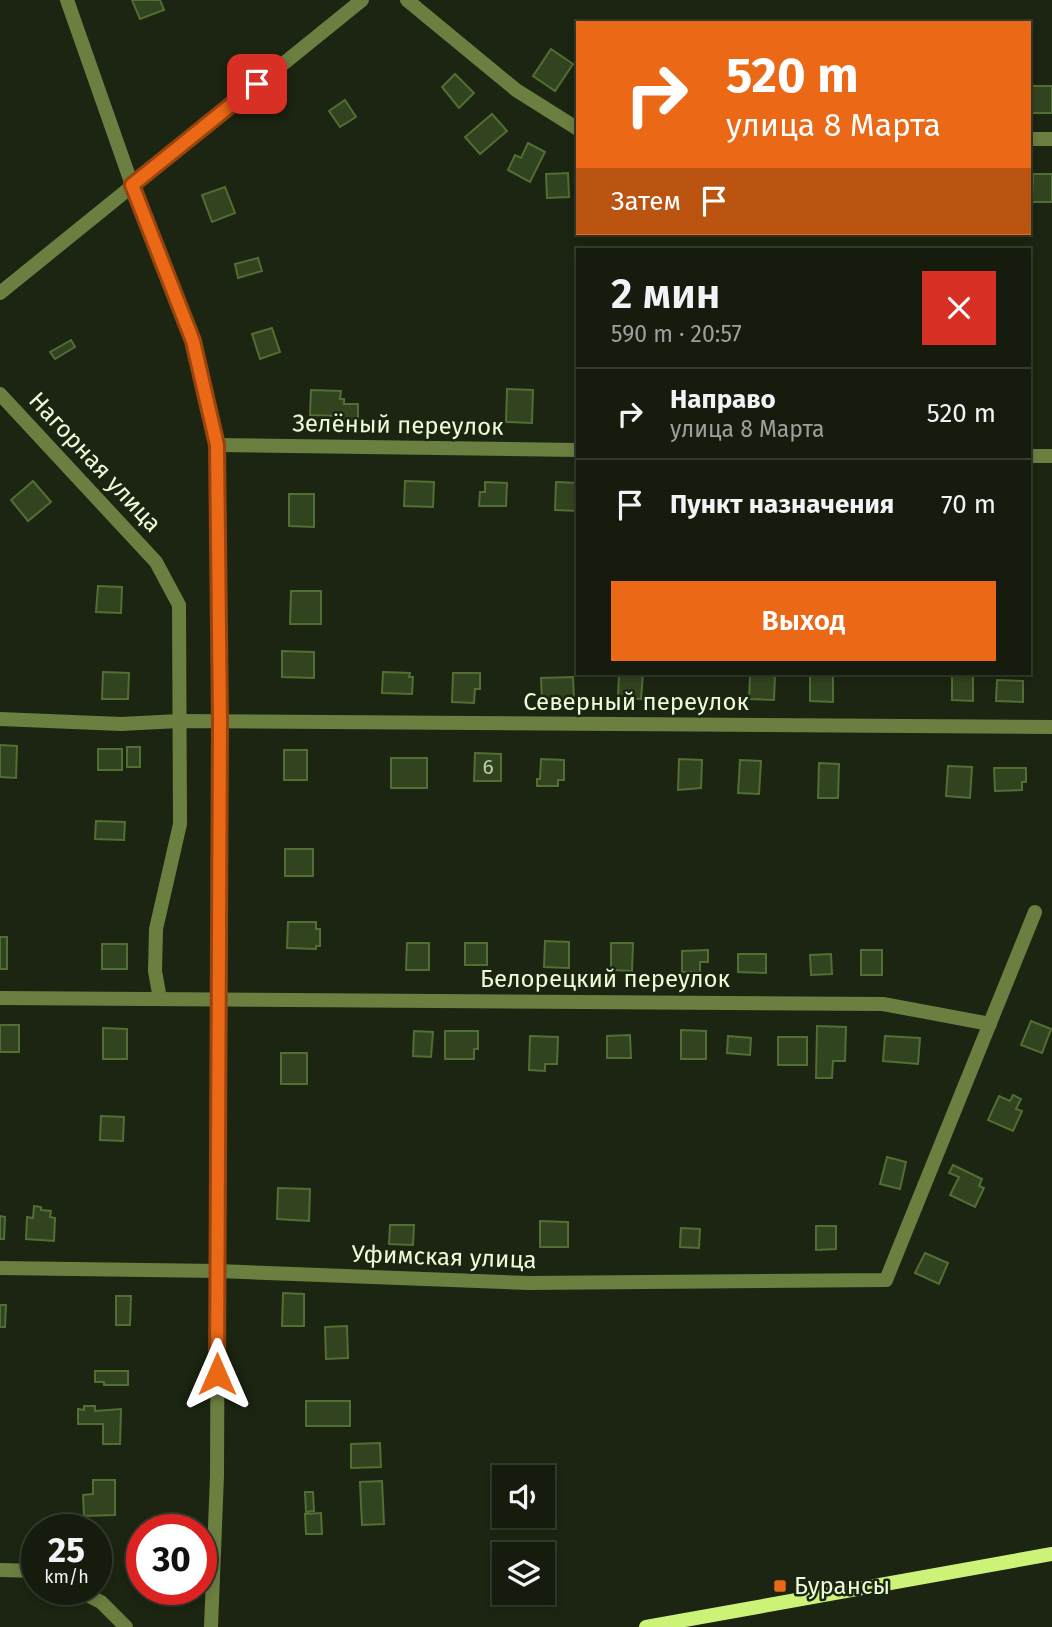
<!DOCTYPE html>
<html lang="ru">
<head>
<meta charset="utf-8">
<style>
  :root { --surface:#151c0d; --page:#1e2516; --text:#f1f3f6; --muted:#9da19d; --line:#343a2e; --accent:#ea6816 }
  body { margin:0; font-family:"Fira Sans",sans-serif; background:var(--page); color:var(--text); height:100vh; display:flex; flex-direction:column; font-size:26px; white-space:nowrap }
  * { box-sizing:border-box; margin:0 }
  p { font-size:23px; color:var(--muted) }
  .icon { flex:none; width:38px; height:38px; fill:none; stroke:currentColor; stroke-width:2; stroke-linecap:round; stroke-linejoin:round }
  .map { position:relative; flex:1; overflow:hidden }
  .sheet { position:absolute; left:576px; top:248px; width:455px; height:427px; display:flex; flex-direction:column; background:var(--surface); border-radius:0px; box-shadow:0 4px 10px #0003,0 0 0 2px var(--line) }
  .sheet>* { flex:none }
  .banner { position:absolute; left:576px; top:21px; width:455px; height:214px; border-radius:0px; box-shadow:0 4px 10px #0003,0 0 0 2px var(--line); background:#ea6816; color:#fff; overflow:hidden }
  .controls { position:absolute; left:492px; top:1465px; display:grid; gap:14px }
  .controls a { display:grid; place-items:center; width:63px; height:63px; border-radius:0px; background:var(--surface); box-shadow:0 4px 10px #0003,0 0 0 2px var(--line); font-size:35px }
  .speed { position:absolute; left:21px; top:1514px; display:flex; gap:14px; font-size:35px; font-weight:700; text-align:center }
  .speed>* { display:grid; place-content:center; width:91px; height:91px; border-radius:50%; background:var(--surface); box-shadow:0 4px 10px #0003,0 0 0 2px var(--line); line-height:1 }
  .speed small { font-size:18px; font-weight:400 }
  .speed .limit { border:10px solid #d22; background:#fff; color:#111 }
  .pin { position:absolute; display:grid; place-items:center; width:60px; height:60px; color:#fff; margin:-30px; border-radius:14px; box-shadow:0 4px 10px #0006 }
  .me { position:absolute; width:77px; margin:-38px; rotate:0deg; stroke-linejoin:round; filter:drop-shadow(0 0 5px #0008) }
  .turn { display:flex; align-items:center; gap:24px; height:147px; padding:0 35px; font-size:32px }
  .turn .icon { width:91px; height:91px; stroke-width:2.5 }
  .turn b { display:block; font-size:49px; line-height:60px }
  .then { display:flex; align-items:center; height:66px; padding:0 35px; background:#0003; gap:14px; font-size:26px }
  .round { display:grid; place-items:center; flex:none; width:74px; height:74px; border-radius:0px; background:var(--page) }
  .head { display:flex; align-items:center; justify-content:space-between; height:119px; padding:0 35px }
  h1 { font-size:42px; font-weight:600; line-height:52px }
  .cta { display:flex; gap:14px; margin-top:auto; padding:14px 35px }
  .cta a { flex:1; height:80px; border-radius:0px; background:var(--accent); color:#fff; font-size:28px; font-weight:600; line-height:80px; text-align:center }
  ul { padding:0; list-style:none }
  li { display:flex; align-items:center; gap:21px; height:91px; padding:0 35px; border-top:2px solid var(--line) }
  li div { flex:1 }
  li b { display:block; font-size:26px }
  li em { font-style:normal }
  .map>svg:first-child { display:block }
  .building { fill:#32441f; stroke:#516e33; stroke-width:2 }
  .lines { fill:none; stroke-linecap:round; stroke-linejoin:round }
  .street { stroke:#6b7f41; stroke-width:14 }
  .secondary { stroke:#ccf378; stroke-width:14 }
  .route-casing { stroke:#98440e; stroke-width:18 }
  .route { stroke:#ea6816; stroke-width:12 }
  .poi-dot { fill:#ea6816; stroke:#1c2511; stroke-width:2.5 }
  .labels { text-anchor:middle; stroke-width:5; stroke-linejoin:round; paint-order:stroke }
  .number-label { font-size:21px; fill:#becdaa }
  .street-label { font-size:24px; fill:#edfbd8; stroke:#1c2511 }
  .poi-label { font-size:24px; fill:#edfbd8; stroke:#1c2511; text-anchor:start }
</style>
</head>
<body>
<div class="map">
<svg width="1052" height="1627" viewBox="0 0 1052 1627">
  <rect width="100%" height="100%" fill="#1c2511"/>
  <g class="building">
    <polygon points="132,0 160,0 164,10 140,19"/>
    <polygon points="551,49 573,64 555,91 533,76"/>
    <polygon points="455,74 474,93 459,108 442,87"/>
    <rect x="1029" y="86" width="23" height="27"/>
    <polygon points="345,100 356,117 340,127 329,111"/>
    <polygon points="492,114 507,131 480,154 465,137"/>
    <polygon points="528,143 545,152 530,182 508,170 515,155 521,158"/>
    <polygon points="568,173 569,197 547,198 546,174"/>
    <polygon points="1033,174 1052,174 1052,202 1032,202"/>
    <polygon points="225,187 235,213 212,222 202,195"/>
    <polygon points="258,258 262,271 238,278 235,264"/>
    <polygon points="272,328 280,352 260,359 252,334"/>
    <polygon points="71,340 75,347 55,359 50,352"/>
    <polygon points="507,389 533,390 532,423 506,422"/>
    <polygon points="311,390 341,391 340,399 344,399 344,404 358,404 358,430 335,429 335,416 310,415"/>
    <polygon points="33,481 51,502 28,521 11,500"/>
    <polygon points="405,481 434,482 433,507 404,506"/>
    <polygon points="485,482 507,483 506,506 479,506 480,492 485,492"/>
    <polygon points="556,482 578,483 578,511 555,510"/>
    <polygon points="289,494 314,494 314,527 289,526"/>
    <polygon points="98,586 122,587 121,613 96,612"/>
    <polygon points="291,591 321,591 321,624 290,624"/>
    <polygon points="282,651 314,652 314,678 282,677"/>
    <polygon points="103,672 129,673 128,699 102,699"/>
    <polygon points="383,672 410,673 409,677 413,677 412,694 382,693"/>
    <polygon points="453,673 480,673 480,689 475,689 474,703 452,702"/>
    <polygon points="619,674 643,674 641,699 618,697"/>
    <polygon points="750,674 775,674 774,700 749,699"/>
    <polygon points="810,674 833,674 833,702 810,701"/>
    <polygon points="952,675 973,676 973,701 952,700"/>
    <polygon points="573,677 574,700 542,701 541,678"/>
    <polygon points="997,680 1023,681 1023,702 996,701"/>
    <polygon points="0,745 17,746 16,778 0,777"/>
    <rect x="127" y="747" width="13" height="20"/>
    <rect x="98" y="749" width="24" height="21"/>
    <rect x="284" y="750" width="23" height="30"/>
    <polygon points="475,753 501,754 501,781 474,781"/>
    <rect x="391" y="758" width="36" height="30"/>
    <polygon points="541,759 564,760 564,780 558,780 558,786 537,786 537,779 540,779"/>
    <polygon points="679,759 702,760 701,788 678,790"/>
    <polygon points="740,760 761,761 759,794 738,793"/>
    <polygon points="819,763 839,764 838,798 818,798"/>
    <polygon points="948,766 972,767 970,798 946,796"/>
    <polygon points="994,768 1026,768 1026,782 1022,782 1022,790 995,791"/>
    <polygon points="96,821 125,822 124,840 95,839"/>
    <rect x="285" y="849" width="28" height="27"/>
    <polygon points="288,922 316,922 316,929 320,929 320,946 316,946 316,949 287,948"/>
    <rect x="0" y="937" width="7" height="32"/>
    <polygon points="545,941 569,942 569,968 544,967"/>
    <polygon points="407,943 429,943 429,970 406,970"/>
    <rect x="465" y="943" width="22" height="22"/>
    <polygon points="611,943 633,943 632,971 611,970"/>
    <rect x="102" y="944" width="25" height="25"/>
    <polygon points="708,950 708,962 700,962 700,972 682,972 682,951"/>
    <rect x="861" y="950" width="21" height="25"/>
    <polygon points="738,954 766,954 766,973 738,972"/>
    <polygon points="831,954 832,974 811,975 810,955"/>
    <polygon points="1031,1021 1051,1029 1042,1053 1021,1045"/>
    <rect x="0" y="1025" width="19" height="27"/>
    <polygon points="817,1026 846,1027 845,1061 833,1061 832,1078 816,1078"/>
    <polygon points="103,1028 127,1029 127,1059 103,1059"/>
    <polygon points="681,1030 706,1031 706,1059 681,1059"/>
    <polygon points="414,1031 433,1032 431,1057 413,1056"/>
    <polygon points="445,1031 478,1031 478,1049 474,1049 474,1059 445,1059"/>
    <polygon points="630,1035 631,1058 607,1058 607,1036"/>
    <polygon points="530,1036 558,1037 557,1064 545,1064 545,1071 529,1070"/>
    <polygon points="728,1036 751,1038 750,1055 727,1053"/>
    <polygon points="885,1036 920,1038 918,1064 883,1061"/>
    <rect x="778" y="1037" width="29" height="28"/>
    <rect x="281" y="1053" width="26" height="31"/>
    <polygon points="1013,1095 1021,1099 1016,1109 1022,1111 1013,1131 988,1120 999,1096 1010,1101"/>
    <polygon points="101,1116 124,1117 123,1141 100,1140"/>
    <polygon points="887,1157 906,1162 900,1189 880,1184"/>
    <polygon points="953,1165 982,1179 979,1186 984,1188 975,1207 950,1195 959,1177 949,1173"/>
    <polygon points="278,1188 310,1189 309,1221 277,1219"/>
    <polygon points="34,1206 41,1207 41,1210 51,1211 50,1217 55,1218 54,1241 26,1239 27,1217 33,1218"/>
    <polygon points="0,1216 5,1217 4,1239 0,1239"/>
    <polygon points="540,1221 568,1222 568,1247 540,1247"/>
    <polygon points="390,1225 414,1225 413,1245 389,1244"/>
    <polygon points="816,1226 836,1226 836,1249 816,1250"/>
    <polygon points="681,1228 700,1229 699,1248 680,1247"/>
    <polygon points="925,1253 948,1263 939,1284 915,1273"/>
    <polygon points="283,1293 304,1294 304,1326 282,1326"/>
    <polygon points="116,1296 131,1296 130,1325 116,1325"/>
    <polygon points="0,1305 6,1305 5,1327 0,1327"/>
    <polygon points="347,1326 348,1358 326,1359 325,1327"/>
    <polygon points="95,1371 128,1371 128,1385 104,1385 104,1382 95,1382"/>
    <rect x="306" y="1401" width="44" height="25"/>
    <polygon points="84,1406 95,1406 95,1411 121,1409 120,1444 103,1444 103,1424 78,1424 78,1409 84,1410"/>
    <polygon points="380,1443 381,1467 351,1468 351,1444"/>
    <polygon points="93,1480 115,1480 115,1515 84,1516 83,1495 93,1494"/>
    <polygon points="382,1481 384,1524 362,1525 360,1482"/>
    <polygon points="305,1492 313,1492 314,1511 306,1512"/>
    <polygon points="321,1513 322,1534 306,1534 305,1514"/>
  </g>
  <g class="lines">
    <g class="street">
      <polyline points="67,0 132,185 193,341 217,445 220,722 217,1476 211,1627"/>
      <polyline points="407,0 516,90 578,129"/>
      <polyline points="1029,139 1052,139"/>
      <polyline points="0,293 362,0"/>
      <polyline points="0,394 156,562 179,605 180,824 156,929 155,971 160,999"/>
      <polyline points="217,445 578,450"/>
      <polyline points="1029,456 1052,456"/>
      <polyline points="0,719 121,724 179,721 1052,727"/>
      <polyline points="0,998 883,1004 990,1024"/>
      <polyline points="0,1268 218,1271 528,1283 886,1280 1035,912"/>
      <polyline points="0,1570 37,1571"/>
      <polyline points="75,1589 101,1602 126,1627"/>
    </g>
    <polyline class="secondary" points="646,1627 1052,1554"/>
  </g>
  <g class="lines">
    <defs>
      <polyline id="route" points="217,1374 220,722 217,445 193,341 132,185 257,84"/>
    </defs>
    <use href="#route" class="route-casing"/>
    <use href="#route" class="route"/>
  </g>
  <rect class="poi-dot" x="773" y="1579" width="14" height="14" rx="3.5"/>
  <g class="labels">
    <g class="number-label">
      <text x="488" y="774">6</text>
    </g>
    <g class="street-label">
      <text transform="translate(398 425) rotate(1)" y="8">Зелёный переулок</text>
      <text transform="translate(95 462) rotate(47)" y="8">Нагорная улица</text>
      <text x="636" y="710">Северный переулок</text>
      <text x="605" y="987">Белорецкий переулок</text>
      <text transform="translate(444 1257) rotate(2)" y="8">Уфимская улица</text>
    </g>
    <g class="poi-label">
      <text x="794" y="1594">Бурансы</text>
    </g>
  </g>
</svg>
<div class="controls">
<a><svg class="icon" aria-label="sound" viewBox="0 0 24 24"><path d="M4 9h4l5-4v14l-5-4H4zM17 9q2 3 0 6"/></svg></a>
<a><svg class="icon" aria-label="layers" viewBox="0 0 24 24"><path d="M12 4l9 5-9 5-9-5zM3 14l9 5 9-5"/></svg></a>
</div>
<div class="speed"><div>25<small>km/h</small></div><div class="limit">30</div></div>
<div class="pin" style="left:257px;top:84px;background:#d93025"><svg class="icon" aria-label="arrive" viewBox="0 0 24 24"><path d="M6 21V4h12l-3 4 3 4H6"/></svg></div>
<svg class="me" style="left:217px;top:1374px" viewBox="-20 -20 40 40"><path d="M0-17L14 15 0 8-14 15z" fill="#ea6816" stroke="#fff" stroke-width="4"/></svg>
<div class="banner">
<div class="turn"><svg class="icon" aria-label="right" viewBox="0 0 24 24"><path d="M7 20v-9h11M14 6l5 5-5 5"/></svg><div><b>520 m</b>улица 8 Марта</div></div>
<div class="then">Затем<svg class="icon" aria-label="arrive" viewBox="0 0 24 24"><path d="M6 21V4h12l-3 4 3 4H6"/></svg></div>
</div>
<section class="sheet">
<div class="head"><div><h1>2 мин</h1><p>590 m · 20:57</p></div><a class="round" style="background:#d93025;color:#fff"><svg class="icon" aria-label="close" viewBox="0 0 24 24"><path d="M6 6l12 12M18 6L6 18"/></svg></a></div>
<ul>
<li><svg class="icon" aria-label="right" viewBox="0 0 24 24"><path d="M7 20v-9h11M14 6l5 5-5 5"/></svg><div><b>Направо</b><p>улица 8 Марта</p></div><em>520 m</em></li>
<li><svg class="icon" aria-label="arrive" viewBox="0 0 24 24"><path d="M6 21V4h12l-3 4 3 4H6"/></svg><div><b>Пункт назначения</b></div><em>70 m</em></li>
</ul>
<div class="cta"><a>Выход</a></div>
</section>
</div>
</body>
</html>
